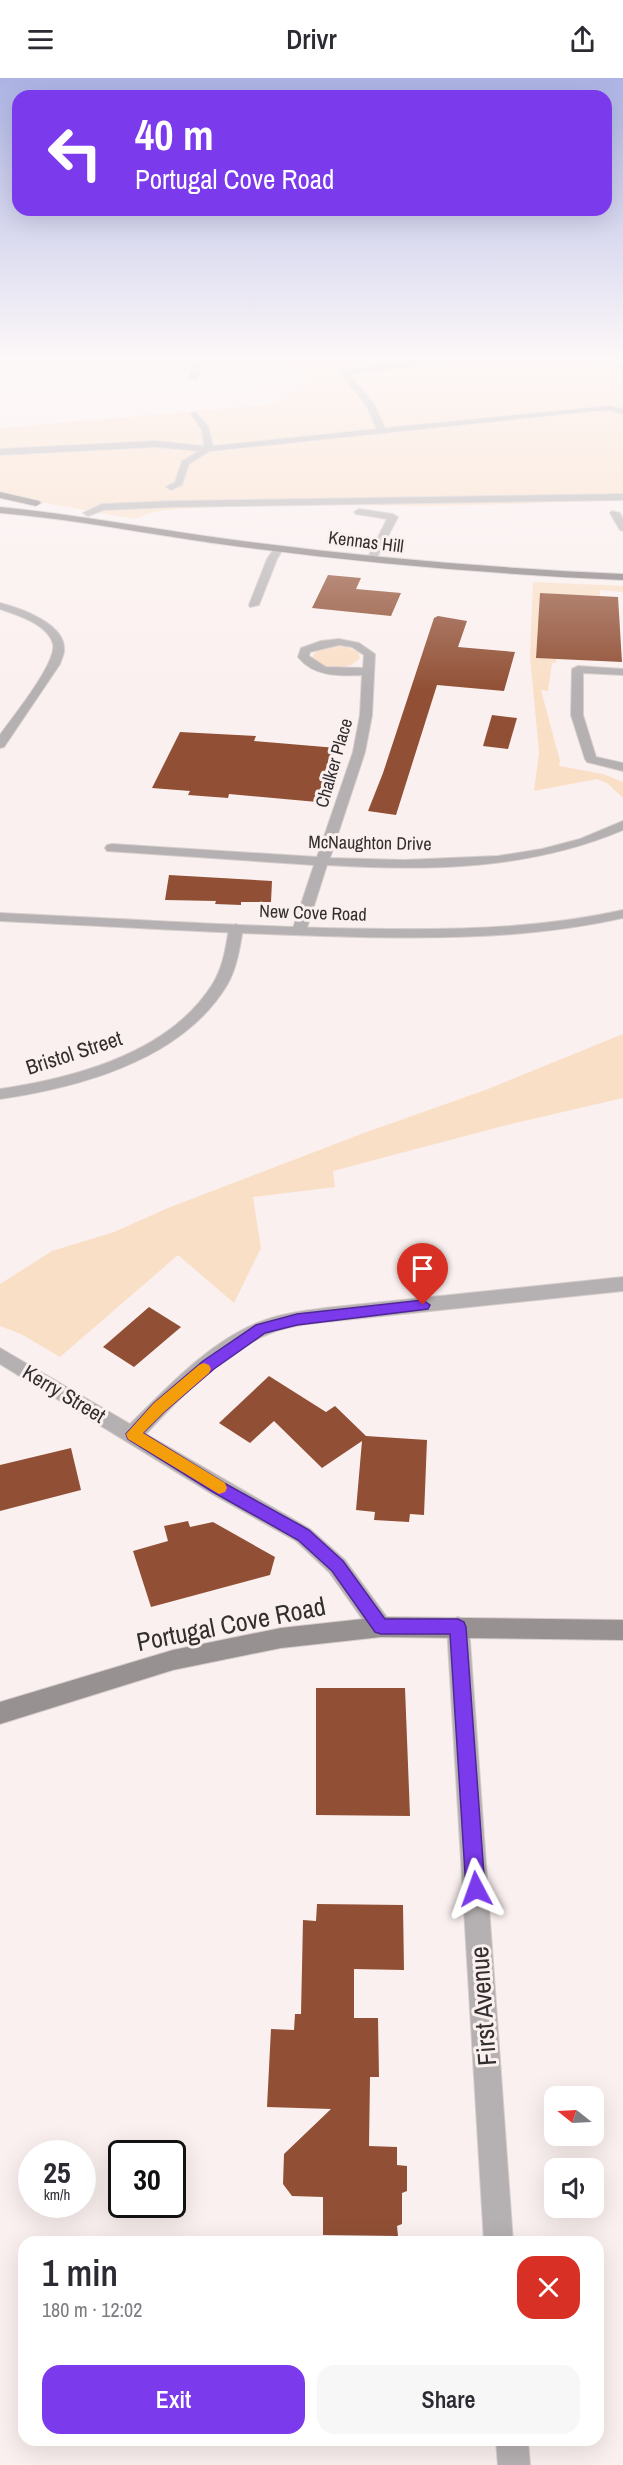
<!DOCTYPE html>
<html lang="en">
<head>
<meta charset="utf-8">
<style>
  :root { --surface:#fff; --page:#f7f7f7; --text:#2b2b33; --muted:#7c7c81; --accent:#7c3aed }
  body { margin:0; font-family:"Archivo Narrow",sans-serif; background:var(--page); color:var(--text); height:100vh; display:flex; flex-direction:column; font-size:22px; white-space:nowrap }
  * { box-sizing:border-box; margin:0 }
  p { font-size:20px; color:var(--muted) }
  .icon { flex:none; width:33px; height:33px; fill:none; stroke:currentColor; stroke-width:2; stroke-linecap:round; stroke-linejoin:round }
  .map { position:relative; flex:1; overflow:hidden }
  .panel { position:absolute; left:18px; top:2158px; width:586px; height:210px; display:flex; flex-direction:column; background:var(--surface); border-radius:18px; box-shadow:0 6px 24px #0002 }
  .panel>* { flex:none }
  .guide { position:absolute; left:12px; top:12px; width:600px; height:126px; border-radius:18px; box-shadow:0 6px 24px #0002; background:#7c3aed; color:#fff; overflow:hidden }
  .needle { width:39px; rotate:288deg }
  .tools { position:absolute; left:544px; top:2008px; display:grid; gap:12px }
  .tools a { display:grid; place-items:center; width:60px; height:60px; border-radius:12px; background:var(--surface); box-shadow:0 6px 24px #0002; font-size:30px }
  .speed { position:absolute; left:18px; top:2062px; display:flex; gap:12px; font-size:30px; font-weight:700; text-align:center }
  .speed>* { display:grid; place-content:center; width:78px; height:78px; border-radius:50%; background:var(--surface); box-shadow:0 6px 24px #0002; line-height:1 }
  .speed small { font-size:15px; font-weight:400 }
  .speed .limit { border:3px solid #111; border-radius:9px; background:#fff; color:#111 }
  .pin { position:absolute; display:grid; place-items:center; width:51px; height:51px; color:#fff; margin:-62px -26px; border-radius:50% 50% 50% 0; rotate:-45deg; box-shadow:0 0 6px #0007 }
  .pin .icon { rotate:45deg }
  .me { position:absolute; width:66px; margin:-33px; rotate:356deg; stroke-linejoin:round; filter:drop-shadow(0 0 4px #0008) }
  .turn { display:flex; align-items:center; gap:21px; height:126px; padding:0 24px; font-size:27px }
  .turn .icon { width:78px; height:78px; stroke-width:2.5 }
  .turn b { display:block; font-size:42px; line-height:51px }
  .round { display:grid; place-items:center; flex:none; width:63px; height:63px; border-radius:18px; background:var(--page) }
  .summary { display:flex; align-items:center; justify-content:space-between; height:102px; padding:0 24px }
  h1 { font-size:36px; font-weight:600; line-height:45px }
  .cta { display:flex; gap:12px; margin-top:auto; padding:12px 24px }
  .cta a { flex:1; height:69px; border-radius:18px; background:var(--accent); color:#fff; font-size:24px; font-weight:600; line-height:69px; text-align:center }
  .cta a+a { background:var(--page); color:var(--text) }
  header { display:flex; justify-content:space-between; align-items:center; height:78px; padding:0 24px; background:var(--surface); font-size:27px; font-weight:600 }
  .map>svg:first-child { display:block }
  .green { fill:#fadfc7 }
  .building { fill:#915035 }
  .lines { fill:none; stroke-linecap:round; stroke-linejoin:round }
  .service-casing { stroke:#d6cdcc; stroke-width:2 }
  .minor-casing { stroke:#d6cdcc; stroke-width:2 }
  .tertiary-casing { stroke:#d6cdcc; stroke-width:2 }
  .secondary-casing { stroke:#d6cdcc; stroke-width:2 }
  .primary-casing { stroke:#d6cdcc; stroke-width:2 }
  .service { fill:#b5b1b2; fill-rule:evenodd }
  .minor { fill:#b5b1b2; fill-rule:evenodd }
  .tertiary { fill:#b5b1b2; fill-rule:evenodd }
  .secondary { fill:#979192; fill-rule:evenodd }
  .primary { fill:#817a7c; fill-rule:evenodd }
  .route { fill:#7c3aed; stroke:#51269a; stroke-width:1.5 }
  .slow { fill:#f59e0b }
  .labels { text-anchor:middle; stroke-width:6; stroke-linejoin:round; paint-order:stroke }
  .far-street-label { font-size:18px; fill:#332f2f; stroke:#faf0ef }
  .street-label { font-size:21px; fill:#332f2f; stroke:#faf0ef }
  .near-street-label { font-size:26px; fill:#332f2f; stroke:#faf0ef }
</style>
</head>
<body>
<header><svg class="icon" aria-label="menu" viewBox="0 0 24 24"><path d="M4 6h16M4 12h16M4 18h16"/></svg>Drivr<svg class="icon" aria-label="share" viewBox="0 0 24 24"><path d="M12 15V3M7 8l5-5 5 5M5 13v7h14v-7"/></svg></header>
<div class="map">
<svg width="623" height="2387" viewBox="0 0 623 2387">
  <rect width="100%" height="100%" fill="#faf0ef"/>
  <g class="green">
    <path d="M 273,279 L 355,279 L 358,282 L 376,279 L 594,279 L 623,295 L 623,421 C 556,424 489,428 422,428 C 353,427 285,426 216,429 C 191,431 158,429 135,441 L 40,424 L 0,413 L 0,350 L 277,326 L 310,300 L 294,290 L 281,288 Z"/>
    <polygon points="533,504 623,508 623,514 600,512 600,518 540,515 536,580 556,581 556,585 552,585 548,613 541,612 560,683 559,688 603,696 623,704 623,720 607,705 597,701 534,713 539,674 530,578"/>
    <path d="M 330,568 L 346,569 L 358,573 L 360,580 C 350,593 321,593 312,579 L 317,572 Z"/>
    <polygon points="623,956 623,1020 503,1048 333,1093 335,1109 253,1119 261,1170 234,1225 178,1177 60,1279 21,1256 0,1248 0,1206 52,1173 114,1154 168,1130 364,1055 488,1011"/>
  </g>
  <g class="building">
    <polygon points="328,497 361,500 356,511 401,515 391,538 312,530"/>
    <polygon points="540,515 618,519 622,584 536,580"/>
    <polygon points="438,538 467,543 458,569 515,574 504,613 437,607 396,737 368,733 383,695 434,540"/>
    <polygon points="492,637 517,640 508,671 483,668"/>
    <polygon points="180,654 256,658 254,663 337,670 317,724 229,716 228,720 188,717 190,713 152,710"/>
    <polygon points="169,797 272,803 271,824 241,824 241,827 215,826 216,823 165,822"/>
    <polygon points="149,1229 181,1249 134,1289 103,1269"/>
    <polygon points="269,1298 326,1334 335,1328 366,1358 427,1362 424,1437 410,1436 409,1444 374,1442 375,1434 356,1432 362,1363 322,1390 274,1343 250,1365 219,1345"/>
    <polygon points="71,1370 81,1412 0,1433 0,1387"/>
    <polygon points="188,1443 190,1449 213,1444 275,1479 270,1497 151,1529 133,1473 168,1463 164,1448"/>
    <polygon points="316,1610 405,1610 410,1738 316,1737"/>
    <polygon points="317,1826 403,1827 404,1892 354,1891 354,1940 378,1940 379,1999 370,1999 369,2068 397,2069 397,2087 407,2088 407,2113 402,2115 402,2146 397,2148 398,2158 323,2157 323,2119 292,2118 283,2106 284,2076 331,2031 267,2029 271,1951 294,1952 295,1936 301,1936 303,1842 316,1843"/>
  </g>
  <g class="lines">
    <defs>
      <g id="service">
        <polygon points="458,279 485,279 349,296 374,326 385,350 610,328 623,331 623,336 610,332 593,333 210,373 189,386 182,407 171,412 166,409 175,404 182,383 199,373 155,369 0,377 0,371 155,363 204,368 202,352 191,336 195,334 208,348 213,368 377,351 366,327 341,296 341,292"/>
        <polygon points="623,416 623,422 173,429 104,432 88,438 83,435 102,426 173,423"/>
        <polygon points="359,431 393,436 398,439 375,483 367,481 387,441 356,436 354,434"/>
        <polygon points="612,433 620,435 623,441 623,453 620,452 610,435"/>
        <polygon points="276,468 284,470 277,481 259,527 250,529 249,527 267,481"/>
        <polygon points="578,588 623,591 623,597 583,595 583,637 596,679 623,685 623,693 587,684 585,681 571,637 572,591"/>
      </g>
      <g id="minor">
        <polygon points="184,279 192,279 201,291 196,302 189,300 193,291"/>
        <path d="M 0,525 C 20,530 67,546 64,573 C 64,577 61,582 60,586 L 4,669 L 0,670 L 0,657 C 12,640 57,585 53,566 C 48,546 17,537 0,531 Z"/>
        <path d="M 339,561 L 359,565 L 375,576 L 372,637 L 365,674 L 330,780 L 404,782 L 498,778 L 542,771 L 580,761 L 623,743 L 623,752 C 529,792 428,793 327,787 L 306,853 L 299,857 L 292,853 L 314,787 L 107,773 L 105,770 L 107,767 L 112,766 L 317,779 L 353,674 L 360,637 L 362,597 C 339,598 314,599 298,579 L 301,570 L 321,563 ZM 339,567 L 352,569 L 364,577 L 363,590 L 326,589 L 309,578 L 310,574 Z"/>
        <path d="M 236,846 L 243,850 C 240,869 237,890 227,907 C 182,982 81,1009 0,1021 L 0,1011 C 75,1000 169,975 212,907 C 223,890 226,869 229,850 Z"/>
        <path d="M 623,1199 L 623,1213 L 325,1244 C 307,1246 288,1248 271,1255 C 222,1274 181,1319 146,1356 L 310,1451 L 345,1482 L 389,1542 L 392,1549 L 389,1556 L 381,1559 L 373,1556 L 329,1494 L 296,1463 L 212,1416 L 0,1286 L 0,1270 L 130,1346 C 167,1310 208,1265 257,1245 C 278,1236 302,1233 325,1230 Z"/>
        <polygon points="458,1539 466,1542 469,1549 513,2164 484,2164 447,1549 450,1542"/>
        <polygon points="496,2362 528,2362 530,2387 498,2387"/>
      </g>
      <g id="tertiary">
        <polygon points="602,279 612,279 623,287 623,292"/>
        <path d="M 623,832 L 623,840 C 525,862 424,861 323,858 C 216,855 108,848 0,843 L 0,835 C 108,840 216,847 323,850 C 424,852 525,854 623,832 Z"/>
      </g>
      <polygon id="secondary" points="381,1539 623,1542 623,1562 381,1559 281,1570 173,1592 0,1646 0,1624 173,1572 281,1550"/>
      <g id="primary">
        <polygon points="0,414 39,423 41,425 36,428 0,420"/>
        <path d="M 0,429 C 74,436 147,450 220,460 C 354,478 488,490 623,496 L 623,502 C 488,496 354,484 220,466 C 147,456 74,441 0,435 Z"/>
      </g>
    </defs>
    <use href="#service" class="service-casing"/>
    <use href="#minor" class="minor-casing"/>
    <use href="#tertiary" class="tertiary-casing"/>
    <use href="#secondary" class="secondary-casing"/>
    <use href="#primary" class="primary-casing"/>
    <use href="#service" class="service"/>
    <use href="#minor" class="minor"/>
    <use href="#tertiary" class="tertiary"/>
    <use href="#secondary" class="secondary"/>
    <use href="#primary" class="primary"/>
  </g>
  <linearGradient id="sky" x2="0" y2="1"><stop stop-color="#adb4e5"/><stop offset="0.46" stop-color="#fdf8f8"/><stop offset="1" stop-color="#fdf8f8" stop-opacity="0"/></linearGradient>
  <rect width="623" height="613" fill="url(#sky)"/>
  <polygon class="route" points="423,1222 430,1227 428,1231 297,1247 265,1255 214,1291 164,1334 143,1355 224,1405 309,1452 343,1483 385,1541 458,1541 464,1544 466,1549 485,1811 482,1817 476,1820 469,1817 466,1811 450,1556 381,1556 375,1554 332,1493 298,1462 213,1414 128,1361 126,1356 154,1325 203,1283 256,1247 297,1236"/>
  <polygon class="slow" points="204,1285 209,1287 211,1291 209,1295 164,1334 143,1355 225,1405 227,1410 225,1414 219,1416 128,1361 126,1356 154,1325 199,1287"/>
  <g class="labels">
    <g class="far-street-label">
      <text transform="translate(366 464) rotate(7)" y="6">Kennas Hill</text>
      <text transform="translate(334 685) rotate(-74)" y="6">Chalker Place</text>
      <text transform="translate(370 765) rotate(1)" y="6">McNaughton Drive</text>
      <text transform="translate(313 835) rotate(2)" y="6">New Cove Road</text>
    </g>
    <g class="street-label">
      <text transform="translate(74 975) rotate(-18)" y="7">Bristol Street</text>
      <text transform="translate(64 1316) rotate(31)" y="7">Kerry Street</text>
    </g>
    <g class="near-street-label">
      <text transform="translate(231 1546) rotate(-11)" y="9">Portugal Cove Road</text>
      <text transform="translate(483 1928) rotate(-94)" y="9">First Avenue</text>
    </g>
  </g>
</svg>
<div class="tools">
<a><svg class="needle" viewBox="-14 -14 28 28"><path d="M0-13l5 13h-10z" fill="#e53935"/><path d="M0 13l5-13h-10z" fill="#7c7c81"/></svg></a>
<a><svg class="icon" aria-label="sound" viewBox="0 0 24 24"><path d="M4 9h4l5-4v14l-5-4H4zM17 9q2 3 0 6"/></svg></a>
</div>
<div class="speed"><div>25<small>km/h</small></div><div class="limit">30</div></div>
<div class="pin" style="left:423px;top:1227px;background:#d93025"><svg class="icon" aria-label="arrive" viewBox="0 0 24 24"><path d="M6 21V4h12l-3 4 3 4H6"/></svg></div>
<svg class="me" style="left:476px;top:1811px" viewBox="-20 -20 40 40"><path d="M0-17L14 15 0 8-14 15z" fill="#7c3aed" stroke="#fff" stroke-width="4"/></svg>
<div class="guide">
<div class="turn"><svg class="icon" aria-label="left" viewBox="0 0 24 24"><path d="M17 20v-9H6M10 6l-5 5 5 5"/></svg><div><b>40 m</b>Portugal Cove Road</div></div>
</div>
<section class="panel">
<div class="summary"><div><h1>1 min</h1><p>180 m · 12:02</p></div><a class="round" style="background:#d93025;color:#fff"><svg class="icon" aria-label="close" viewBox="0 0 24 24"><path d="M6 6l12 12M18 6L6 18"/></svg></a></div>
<div class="cta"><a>Exit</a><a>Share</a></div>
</section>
</div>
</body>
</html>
